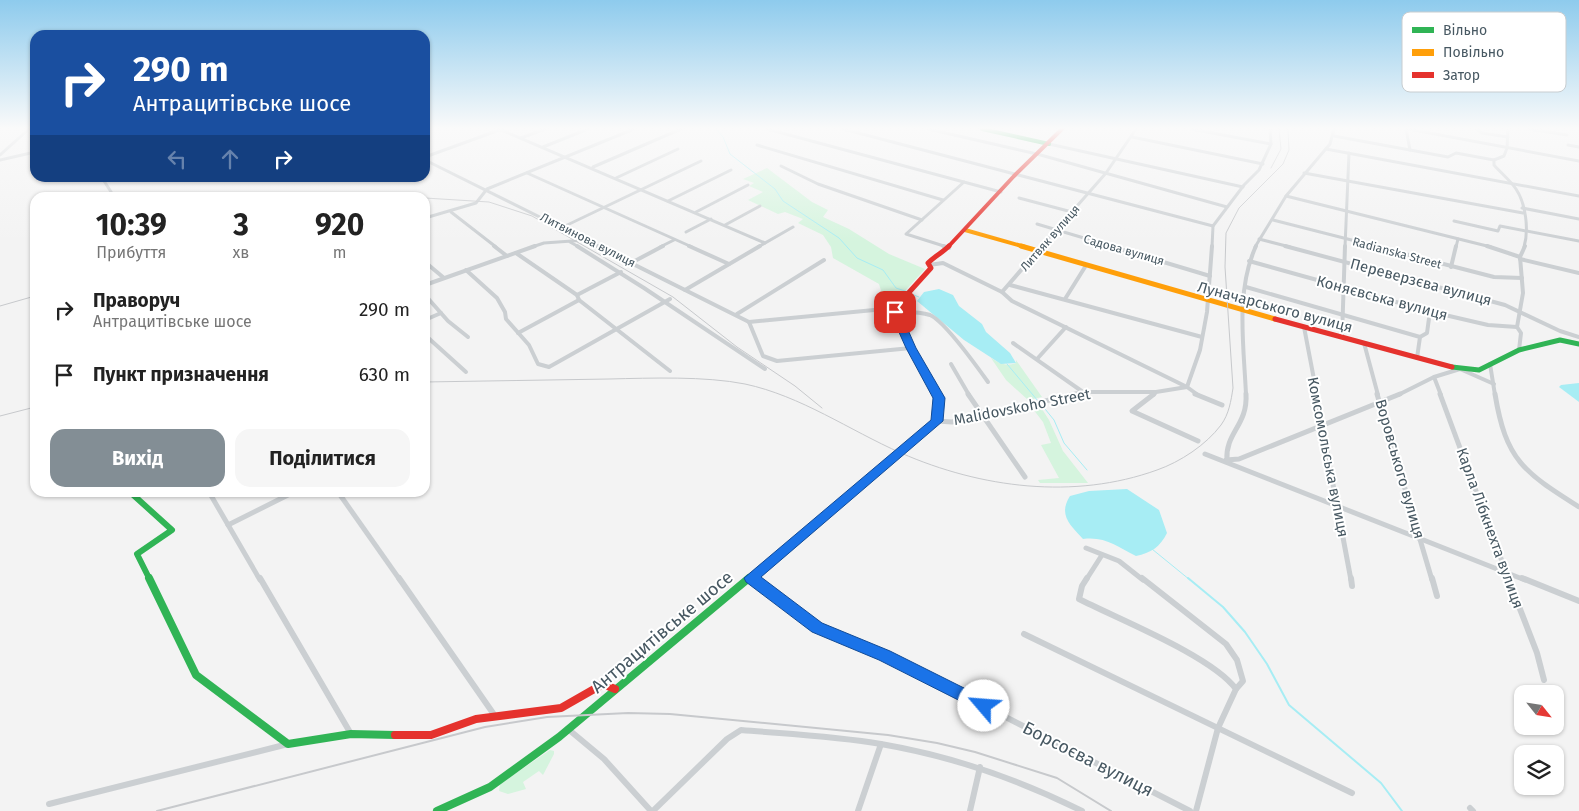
<!DOCTYPE html>
<html lang="uk">
<head>
<meta charset="utf-8">
<style>
  :root { --surface:#fff; --page:#f6f6f6; --text:#222; --muted:#767676; --accent:#838e95 }
  body { margin:0; font-family:"Fira Sans",sans-serif; background:var(--page); color:var(--text); height:100vh; display:flex; flex-direction:column; font-size:19px; white-space:nowrap }
  * { box-sizing:border-box; margin:0 }
  p { font-size:16px; color:var(--muted) }
  .icon { flex:none; width:28px; height:28px; fill:none; stroke:currentColor; stroke-width:2; stroke-linecap:round; stroke-linejoin:round }
  .map { position:relative; flex:1; overflow:hidden }
  .drawer { position:absolute; left:30px; top:192px; width:400px; height:305px; display:flex; flex-direction:column; background:var(--surface); border-radius:15px; box-shadow:0 1px 4px #0004 }
  .drawer>* { flex:none }
  .hud { position:absolute; left:30px; top:30px; width:400px; height:152px; border-radius:15px; box-shadow:0 1px 4px #0004; background:#1a4fa0; color:#fff; overflow:hidden }
  .needle { width:32px; rotate:120deg }
  .tools { position:absolute; left:1514px; top:685px; display:grid; gap:10px }
  .tools a { display:grid; place-items:center; width:50px; height:50px; border-radius:10px; background:var(--surface); box-shadow:0 1px 4px #0004; font-size:25px }
  .pin { position:absolute; display:grid; place-items:center; width:42px; height:42px; color:#fff; margin:-21px; border-radius:10px; box-shadow:0 2px 8px #0006 }
  .me { position:absolute; width:55px; margin:-28px; rotate:297deg; stroke-linejoin:round; filter:drop-shadow(0 0 4px #0008) }
  .turn { display:flex; align-items:center; gap:18px; height:105px; padding:0 20px; font-size:22px }
  .turn .icon { width:65px; height:65px; stroke-width:2.5 }
  .turn b { display:block; font-size:35px; line-height:42px }
  .lanes { display:flex; align-items:center; height:48px; padding:0 20px; background:#0003; justify-content:center; gap:25px; direction:ltr }
  .lanes .off { opacity:.35 }
  .eta { display:flex; justify-content:space-evenly; align-items:center; height:85px; text-align:center }
  .eta b { font-size:30px; font-weight:700; line-height:35px }
  .cta { display:flex; gap:10px; margin-top:auto; padding:10px 20px }
  .cta a { flex:1; height:58px; border-radius:15px; background:var(--accent); color:#fff; font-size:20px; font-weight:700; line-height:58px; text-align:center }
  .cta a+a { background:var(--page); color:var(--text) }
  ul { padding:0; list-style:none }
  li { display:flex; align-items:center; gap:15px; height:65px; padding:0 20px }
  li div { flex:1 }
  li b { display:block; font-size:19px }
  li em { font-style:normal }
  .map>svg:first-child { display:block }
  .green { fill:#d5f4de }
  .water { fill:#a7edf4 }
  .lines { fill:none; stroke-linecap:round; stroke-linejoin:round }
  .stream-far1 { stroke:#a7edf4; stroke-width:1 }
  .stream { stroke:#a7edf4; stroke-width:2 }
  .street-far3 { stroke:#cbcfd2; stroke-width:3 }
  .street-far2 { stroke:#cbcfd2; stroke-width:4 }
  .street-far1 { stroke:#cbcfd2; stroke-width:5 }
  .street { stroke:#cbcfd2; stroke-width:6 }
  .fast-far3 { stroke:#30b455; stroke-width:4 }
  .fast-far2 { stroke:#30b455; stroke-width:5 }
  .fast-far1 { stroke:#30b455; stroke-width:6 }
  .fast { stroke:#30b455; stroke-width:8 }
  .slow-far2 { stroke:#ff9f0a; stroke-width:4 }
  .slow-far1 { stroke:#ff9f0a; stroke-width:5 }
  .slow { stroke:#ff9f0a; stroke-width:6 }
  .jam-far2 { stroke:#e5322d; stroke-width:4 }
  .jam-far1 { stroke:#e5322d; stroke-width:5 }
  .jam { stroke:#e5322d; stroke-width:8 }
  .rail-far1 { stroke:#c7c9cc; stroke-width:1 }
  .rail { stroke:#c7c9cc; stroke-width:2 }
  .route { fill:#1a73e8; stroke:#114b97 }
  .labels { text-anchor:middle; stroke-width:4; stroke-linejoin:round; paint-order:stroke }
  .far-street-label { font-size:12px; fill:#475862; stroke:#fff }
  .street-label { font-size:15px; fill:#475862; stroke:#fff }
  .near-street-label { font-size:18px; fill:#475862; stroke:#fff }
  .key { fill:#fff; stroke:#c8cdd0; stroke-width:1 }
  .key-label { font-size:14px; fill:#475862 }
</style>
</head>
<body>
<div class="map">
<svg width="1579" height="811" viewBox="0 0 1579 811">
  <rect width="100%" height="100%" fill="#f3f3f3"/>
  <g class="green">
    <polygon points="767,168 812,202 828,210 823,217 849,229 889,254 925,269 894,303 884,300 879,284 833,258 831,247 823,235 798,223 803,219 785,212 778,214 748,200 763,192 749,186 754,183 743,179"/>
    <path d="M 991,358 C 999,363 1006,367 1016,363 L 1016,360 L 1042,397 L 1028,400 L 1006,380 Z"/>
    <polygon points="1040,406 1049,420 1063,451 1088,483 1040,483 1038,480 1059,478 1041,445 1051,443 1043,422 1033,409"/>
    <polygon points="550,750 554,751 554,754 543,775 539,771 523,782 526,789 508,794 499,791 500,784"/>
  </g>
  <g class="water">
    <polygon points="939,289 953,295 959,306 982,324 986,332 1010,353 1016,363 1001,364 964,340 917,301 924,292"/>
    <polygon points="1579,383 1579,402 1559,387 1561,385"/>
    <path d="M 1127,489 L 1159,510 L 1167,533 C 1160,547 1151,553 1136,556 C 1118,547 1105,536 1083,539 C 1070,525 1058,515 1070,496 L 1089,491 Z"/>
  </g>
  <g class="lines">
    <g class="stream-far1">
      <polyline points="716,129 723,137 730,154 775,189 783,201 839,238 857,258 883,270 896,288 908,292"/>
      <polyline points="911,294 919,297"/>
      <polyline points="1007,364 1038,401"/>
      <polyline points="1041,404 1054,420 1064,443 1087,470"/>
      <polyline points="1152,549 1190,580"/>
    </g>
    <polyline class="stream" points="1188,578 1223,607 1245,632 1267,664 1289,705 1381,783 1402,811"/>
    <g class="street-far3">
      <polyline points="499,129 765,243"/>
      <polyline points="767,129 1001,192"/>
      <polyline points="843,129 1213,226"/>
      <polyline points="928,129 1037,154 1227,207"/>
      <polyline points="1191,129 1271,144"/>
      <polyline points="1406,129 1410,150"/>
      <polyline points="1408,129 1579,161"/>
      <polyline points="1476,129 1482,133 1508,137"/>
      <path d="M 1508,129 L 1507,148 L 1504,156 L 1494,160 L 1494,165 C 1501,173 1510,180 1516,189 C 1526,204 1529,230 1524,247"/>
      <polyline points="1529,129 1567,135"/>
      <polyline points="1334,136 1448,157 1456,153 1494,160"/>
      <polyline points="1132,137 1263,164"/>
      <polyline points="521,138 545,129"/>
      <polyline points="1049,144 1243,187"/>
      <polyline points="757,145 943,200"/>
      <polyline points="1568,145 1579,147"/>
      <polyline points="543,147 588,129"/>
      <polyline points="1326,149 1579,196"/>
      <polyline points="0,155 29,129"/>
      <polyline points="425,157 502,129"/>
      <polyline points="0,160 35,152"/>
      <polyline points="425,160 600,247"/>
      <polyline points="781,166 818,184 922,220"/>
      <polyline points="593,167 681,129"/>
      <polyline points="527,173 692,247"/>
      <polyline points="1304,173 1523,213"/>
      <polyline points="112,178 104,181 115,198"/>
      <polyline points="193,178 195,179"/>
      <polyline points="616,178 678,149"/>
      <polyline points="1286,196 1491,247"/>
      <polyline points="1019,198 1072,212"/>
      <polyline points="668,201 731,170"/>
      <polyline points="1522,208 1579,219"/>
      <polyline points="451,212 496,247"/>
      <polyline points="696,212 748,185"/>
      <polyline points="425,218 476,203 487,189 634,129"/>
      <polyline points="1273,220 1379,247"/>
      <polyline points="1454,221 1498,231 1500,226 1579,241"/>
      <polyline points="1037,224 1114,247"/>
      <polyline points="725,225 760,206"/>
      <polyline points="563,227 701,161"/>
      <polyline points="686,232 711,219"/>
      <polyline points="1259,239 1290,247"/>
      <polyline points="570,242 579,247"/>
      <polyline points="532,247 544,243 586,240"/>
      <polyline points="660,247 674,240"/>
      <polyline points="758,247 793,227"/>
      <polyline points="947,247 906,234 964,182"/>
      <polyline points="1041,247 1106,173 1136,129"/>
      <polyline points="1212,247 1213,226 1244,185 1259,170 1271,144 1270,129"/>
      <polyline points="1255,247 1286,196 1330,144 1334,129"/>
      <polyline points="1345,247 1349,153"/>
      <polyline points="1456,247 1458,239"/>
    </g>
    <g class="street-far2">
      <polyline points="494,246 507,256"/>
      <polyline points="577,246 644,288 765,369"/>
      <polyline points="597,246 749,322"/>
      <polyline points="689,246 729,264"/>
      <polyline points="943,246 949,248"/>
      <polyline points="1110,246 1210,276"/>
      <polyline points="1285,246 1505,305 1560,331 1579,337"/>
      <polyline points="1374,246 1494,277 1522,278"/>
      <polyline points="1487,246 1520,257"/>
      <polyline points="516,253 577,295 579,300 670,371"/>
      <polyline points="1520,259 1579,273"/>
      <polyline points="1249,261 1432,312 1488,325 1517,327"/>
      <polyline points="425,262 444,278"/>
      <polyline points="631,263 663,246"/>
      <polyline points="929,265 943,263 1002,292 1012,301 1187,387 1198,395"/>
      <polyline points="1451,267 1456,246"/>
      <polyline points="466,270 497,298 505,312 506,319 529,345 538,364 549,367 670,299"/>
      <polyline points="425,285 535,246"/>
      <polyline points="1010,285 1202,337"/>
      <polyline points="1246,287 1420,337 1417,358"/>
      <polyline points="685,290 760,246"/>
      <polyline points="1002,292 1042,246"/>
      <polyline points="425,295 448,321 468,337"/>
      <polyline points="577,295 621,272"/>
      <polyline points="1065,299 1085,267"/>
      <path d="M 895,312 C 907,312 918,311 930,315 C 944,321 978,368 988,382"/>
      <polyline points="737,314 824,260"/>
      <polyline points="425,320 441,313"/>
      <polyline points="749,322 763,356 777,361 911,348"/>
      <polyline points="749,322 895,308"/>
      <polyline points="1304,327 1317,395"/>
      <polyline points="518,333 579,300"/>
      <polyline points="425,335 466,372"/>
      <polyline points="1342,337 1345,246"/>
      <polyline points="1420,337 1427,333 1430,311"/>
      <polyline points="1013,343 1083,392"/>
      <polyline points="1364,343 1378,395"/>
      <polyline points="1519,350 1521,333 1517,327 1523,293 1520,257 1525,246"/>
      <polyline points="1037,359 1066,327"/>
      <polyline points="951,364 969,395"/>
      <polyline points="1490,364 1495,395"/>
      <polyline points="1434,377 1441,395"/>
      <polyline points="1071,395 1083,392 1156,392 1187,387 1200,350 1207,312 1212,246"/>
      <polyline points="1153,395 1155,393"/>
      <path d="M 1246,395 C 1244,346 1235,292 1256,246"/>
      <polyline points="1398,395 1434,377 1460,369 1494,384"/>
    </g>
    <g class="street-far1">
      <polyline points="968,394 1025,477"/>
      <polyline points="1154,394 1132,411 1198,441"/>
      <polyline points="1195,394 1222,405"/>
      <polyline points="1316,394 1351,580"/>
      <polyline points="1377,394 1432,580"/>
      <polyline points="1440,394 1509,580"/>
      <path d="M 1495,394 C 1506,461 1524,472 1579,507"/>
      <polyline points="937,421 952,422 1076,394"/>
      <polyline points="1205,454 1525,580"/>
      <polyline points="1226,460 1239,459 1400,394"/>
      <path d="M 1227,460 C 1225,433 1248,425 1246,394"/>
      <polyline points="209,492 260,580"/>
      <polyline points="338,492 400,580"/>
      <polyline points="228,525 294,492"/>
      <polyline points="1086,548 1119,561 1143,580"/>
      <polyline points="751,578 753,580"/>
      <polyline points="1086,580 1102,555"/>
    </g>
    <g class="street">
      <polyline points="260,578 351,734"/>
      <polyline points="399,578 495,716"/>
      <polyline points="752,578 817,627 884,655 1190,811"/>
      <path d="M 1087,578 L 1082,586 L 1079,599 C 1118,619 1212,656 1236,689 L 1218,728 L 1196,811"/>
      <polyline points="1142,578 1226,644 1237,660 1243,681 1236,689"/>
      <polyline points="1351,578 1352,586"/>
      <polyline points="1432,578 1437,596"/>
      <polyline points="1508,578 1537,653 1544,680"/>
      <polyline points="1522,578 1579,601"/>
      <polyline points="1024,634 1352,793"/>
      <polyline points="568,729 604,759 651,811"/>
      <polyline points="49,804 288,744"/>
      <polyline points="1470,808 1473,811"/>
      <path d="M 653,811 L 727,739 L 741,730 C 788,734 835,736 881,744 C 951,756 1018,779 1082,811"/>
      <polyline points="858,811 881,744"/>
      <polyline points="970,811 980,767"/>
    </g>
    <polyline class="fast-far3" points="982,129 1049,144"/>
    <polyline class="fast-far2" points="1452,367 1479,370 1519,350 1560,340 1579,344"/>
    <g class="fast-far1">
      <polyline points="130,492 172,530 137,554 150,580"/>
      <polyline points="748,580 770,561"/>
    </g>
    <g class="fast">
      <polyline points="149,578 196,675 288,744 351,734 395,735"/>
      <polyline points="437,811 490,787 559,737 749,578"/>
    </g>
    <polyline class="slow-far2" points="965,230 1025,247"/>
    <g class="slow-far1">
      <polyline points="1021,246 1275,319"/>
      <polyline points="903,299 895,308 896,317 937,395"/>
    </g>
    <polyline class="slow" points="770,561 937,421 939,398 937,394"/>
    <polyline class="jam-far2" points="948,247 1014,176 1062,129"/>
    <g class="jam-far1">
      <path d="M 903,299 L 931,268 L 928,263 C 935,256 942,253 949,246"/>
      <polyline points="1275,319 1452,367"/>
    </g>
    <polyline class="jam" points="395,735 431,735 476,719 561,708 603,684 615,689"/>
    <g class="rail-far1">
      <polyline points="1271,168 1281,149 1279,129"/>
      <polyline points="425,198 489,202 532,216 673,297 737,347 795,386 822,408"/>
      <polyline points="0,306 35,296"/>
      <path d="M 425,382 C 486,381 548,380 609,379 C 651,378 705,376 745,384 C 801,396 849,430 901,453 C 981,488 1074,500 1157,470 C 1180,462 1206,445 1221,425 C 1229,414 1231,401 1233,388 L 1225,267 L 1226,233 L 1239,208 L 1283,164 L 1289,150 L 1288,129"/>
      <polyline points="0,416 35,407"/>
    </g>
    <polyline class="rail" points="157,811 485,727 547,717 628,713 670,714 888,735 937,743 975,752 1057,778 1111,811"/>
  </g>
  <linearGradient id="sky" x2="0" y2="1"><stop stop-color="#8ecbed"/><stop offset="0.53" stop-color="#fafafa"/><stop offset="1" stop-color="#fafafa" stop-opacity="0"/></linearGradient>
  <rect width="1579" height="242" fill="url(#sky)"/>
  <polygon class="route" points="895,309 900,312 916,348 945,398 943,421 761,577 822,623 890,651 990,701 992,706 990,711 984,713 879,660 812,632 746,582 744,578 931,420 933,398 906,348 890,312"/>
  <g class="labels">
    <g class="far-street-label">
      <text transform="translate(1050 238) rotate(-49)" y="4">Литвяк вулиця</text>
      <text transform="translate(588 240) rotate(27)" y="4">Литвинова вулиця</text>
      <text transform="translate(1124 250) rotate(16)" y="4">Садова вулиця</text>
      <text transform="translate(1397 253) rotate(15)" y="4">Radianska Street</text>
    </g>
    <g class="street-label">
      <text transform="translate(1421 282) rotate(15)" y="5">Переверзєва вулиця</text>
      <text transform="translate(1382 298) rotate(15)" y="5">Коняєвська вулиця</text>
      <text transform="translate(1275 307) rotate(15)" y="5">Луначарського вулиця</text>
      <text transform="translate(1022 407) rotate(-11)" y="5">Malidovskoho Street</text>
      <text transform="translate(1328 457) rotate(79)" y="5">Комсомольська вулиця</text>
      <text transform="translate(1400 469) rotate(74)" y="5">Воровського вулиця</text>
      <text transform="translate(1490 528) rotate(70)" y="5">Карла Лібкнехта вулиця</text>
    </g>
    <g class="near-street-label">
      <text transform="translate(662 632) rotate(-40)" y="6">Антрацитівське шосе</text>
      <text transform="translate(1088 759) rotate(27)" y="6">Борсоєва вулиця</text>
    </g>
  </g>
  <rect x="1402" y="12" width="164" height="80" rx="8" class="key"/>
  <rect x="1412" y="27" width="22" height="6" fill="#30b455"/>
  <rect x="1412" y="49" width="22" height="7" fill="#ff9f0a"/>
  <rect x="1412" y="72" width="22" height="6" fill="#e5322d"/>
  <g class="key-label">
    <text x="1443" y="35">Вільно</text>
    <text x="1443" y="57">Повільно</text>
    <text x="1443" y="80">Затор</text>
  </g>
</svg>
<div class="tools">
<a><svg class="needle" viewBox="-14 -14 28 28"><path d="M0-13l5 13h-10z" fill="#e53935"/><path d="M0 13l5-13h-10z" fill="#767676"/></svg></a>
<a><svg class="icon" aria-label="layers" viewBox="0 0 24 24"><path d="M12 4l9 5-9 5-9-5zM3 14l9 5 9-5"/></svg></a>
</div>
<div class="pin" style="left:895px;top:312px;background:#d93025"><svg class="icon" aria-label="arrive" viewBox="0 0 24 24"><path d="M6 21V4h12l-3 4 3 4H6"/></svg></div>
<svg class="me" style="left:984px;top:706px" viewBox="-20 -20 40 40"><circle r="19" fill="#fff"/><path d="M0-13L10 11 0 6-10 11z" fill="#1a73e8"/></svg>
<div class="hud">
<div class="turn"><svg class="icon" aria-label="right" viewBox="0 0 24 24"><path d="M7 20v-9h11M14 6l5 5-5 5"/></svg><div><b>290 m</b>Антрацитівське шосе</div></div>
<div class="lanes"><svg class="icon off" aria-label="left" viewBox="0 0 24 24"><path d="M17 20v-9H6M10 6l-5 5 5 5"/></svg><svg class="icon off" aria-label="ahead" viewBox="0 0 24 24"><path d="M12 20V5M6 11l6-6 6 6"/></svg><svg class="icon" aria-label="right" viewBox="0 0 24 24"><path d="M7 20v-9h11M14 6l5 5-5 5"/></svg></div>
</div>
<section class="drawer">
<div class="eta">
<div><b>10:39</b><p>Прибуття</p></div>
<div><b>3</b><p>хв</p></div>
<div><b>920</b><p>m</p></div>
</div>
<ul>
<li><svg class="icon" aria-label="right" viewBox="0 0 24 24"><path d="M7 20v-9h11M14 6l5 5-5 5"/></svg><div><b>Праворуч</b><p>Антрацитівське шосе</p></div><em>290 m</em></li>
<li><svg class="icon" aria-label="arrive" viewBox="0 0 24 24"><path d="M6 21V4h12l-3 4 3 4H6"/></svg><div><b>Пункт призначення</b></div><em>630 m</em></li>
</ul>
<div class="cta"><a>Вихід</a><a>Поділитися</a></div>
</section>
</div>
</body>
</html>
